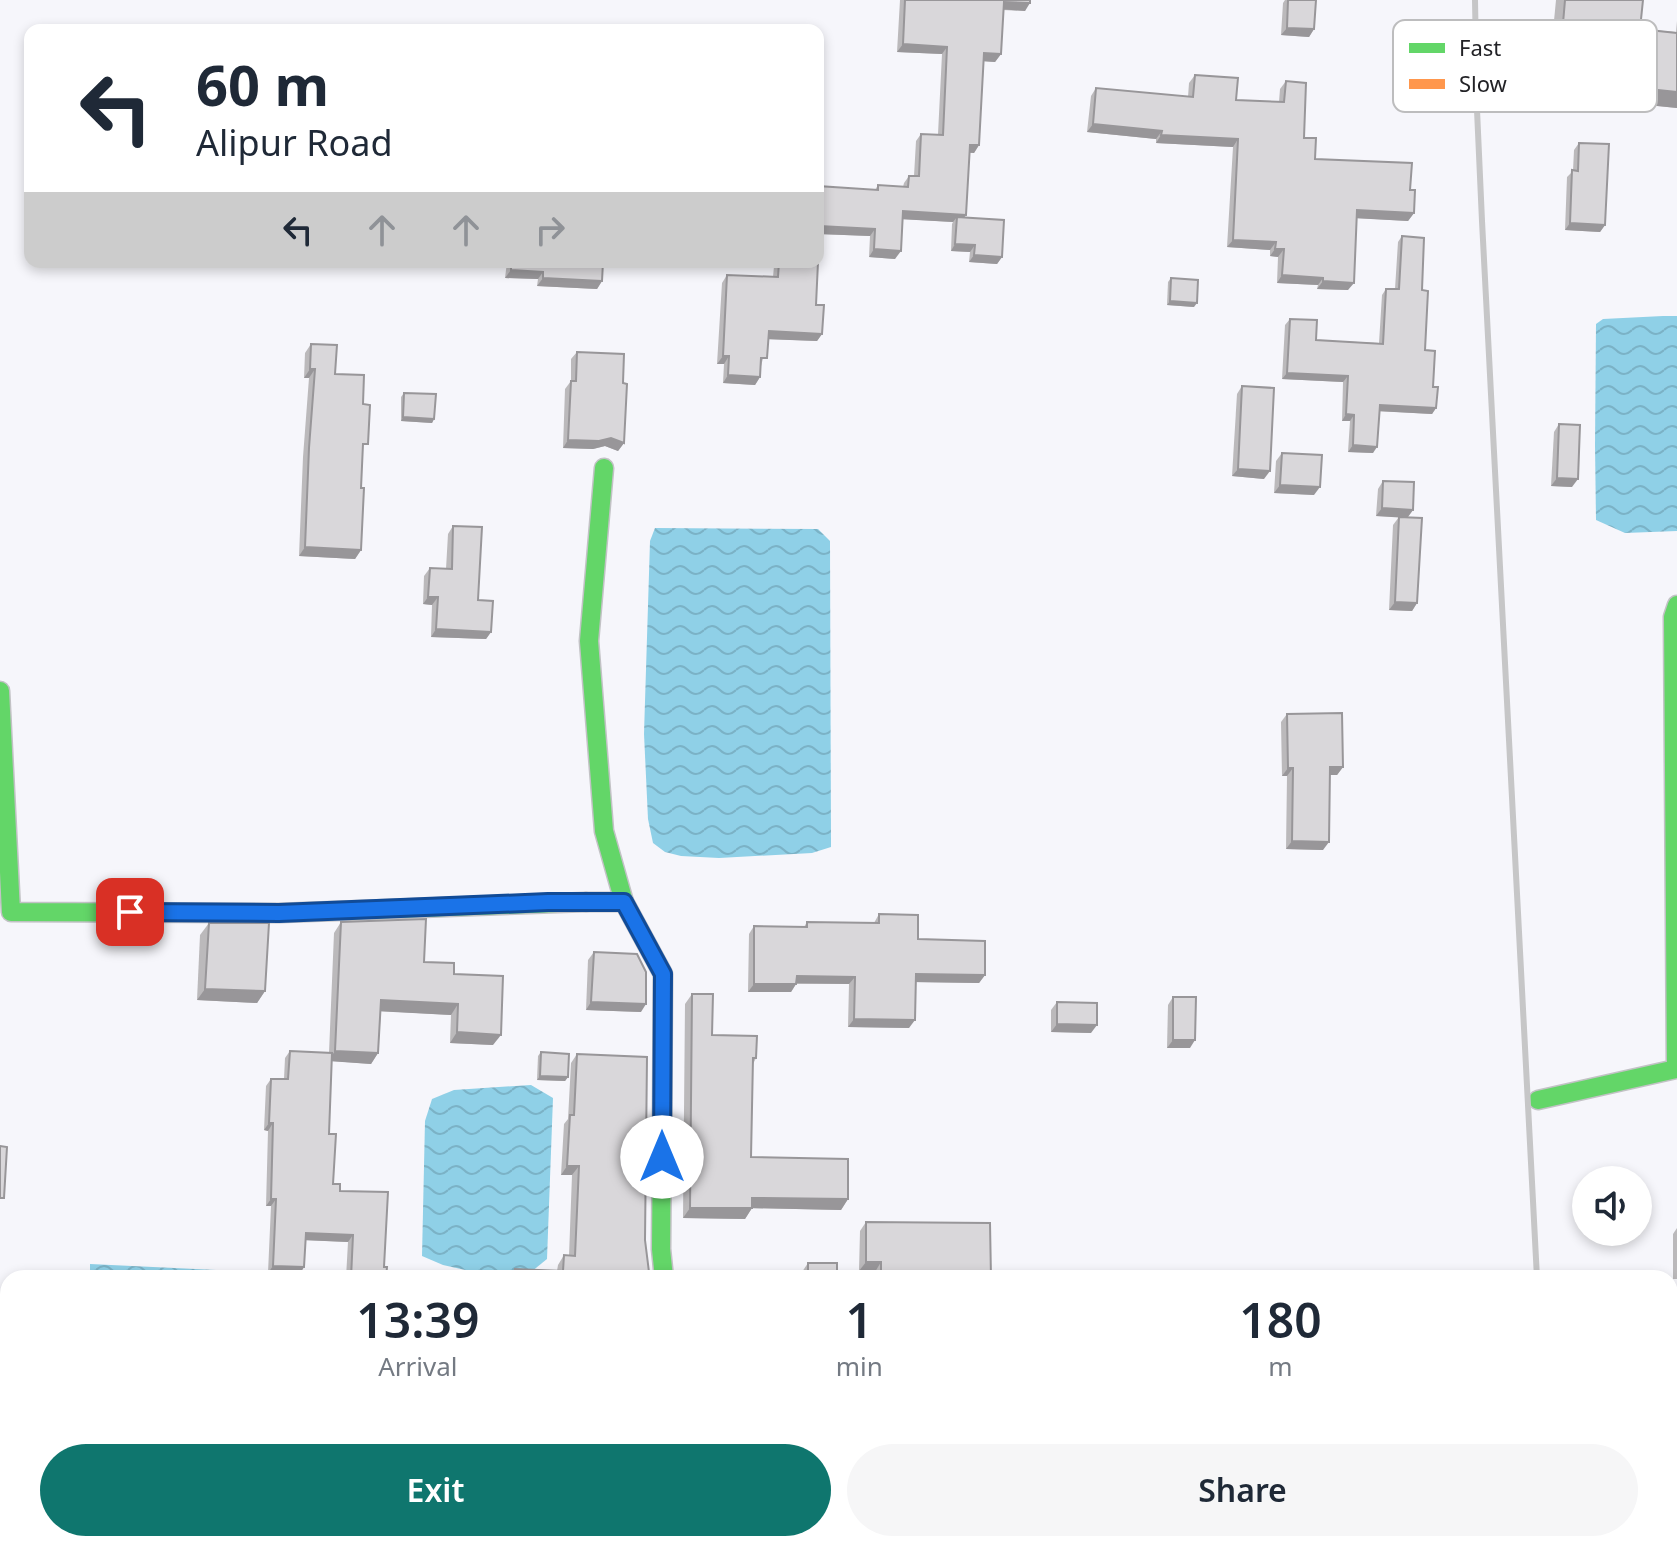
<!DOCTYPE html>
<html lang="en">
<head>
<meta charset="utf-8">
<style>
  :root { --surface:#fff; --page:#f6f6f7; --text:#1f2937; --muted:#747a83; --accent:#0f766e }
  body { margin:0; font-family:"Noto Sans",sans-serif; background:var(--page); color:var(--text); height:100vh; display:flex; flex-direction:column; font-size:30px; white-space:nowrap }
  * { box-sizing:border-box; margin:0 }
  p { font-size:26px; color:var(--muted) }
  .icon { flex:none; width:44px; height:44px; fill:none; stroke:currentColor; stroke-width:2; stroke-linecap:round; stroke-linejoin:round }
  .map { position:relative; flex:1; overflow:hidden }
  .panel { position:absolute; left:0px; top:1270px; width:1678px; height:282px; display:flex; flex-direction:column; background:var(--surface); border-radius:24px 24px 0 0; box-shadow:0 4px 12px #0003 }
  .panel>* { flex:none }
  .hud { position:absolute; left:24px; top:24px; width:800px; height:244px; border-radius:16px; box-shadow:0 4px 12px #0003; background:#fff; color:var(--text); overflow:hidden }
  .buttons { position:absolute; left:1572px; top:1166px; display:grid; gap:16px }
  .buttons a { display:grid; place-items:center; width:80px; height:80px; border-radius:50%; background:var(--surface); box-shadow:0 4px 12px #0003; font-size:40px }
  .pin { position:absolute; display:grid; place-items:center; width:68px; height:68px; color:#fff; margin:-34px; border-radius:16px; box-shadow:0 4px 12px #0006 }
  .me { position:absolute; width:88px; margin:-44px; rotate:0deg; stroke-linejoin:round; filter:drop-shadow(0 0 6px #0008) }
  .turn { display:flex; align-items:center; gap:28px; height:168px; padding:0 40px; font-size:36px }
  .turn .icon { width:104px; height:104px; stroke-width:2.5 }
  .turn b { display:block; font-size:56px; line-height:68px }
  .lanes { display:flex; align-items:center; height:76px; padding:0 40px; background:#0003; justify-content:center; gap:40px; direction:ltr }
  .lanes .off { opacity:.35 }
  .eta { display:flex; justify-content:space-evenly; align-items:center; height:136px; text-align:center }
  .eta b { font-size:48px; font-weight:600; line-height:56px }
  .action { display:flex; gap:16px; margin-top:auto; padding:16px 40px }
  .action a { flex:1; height:92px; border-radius:48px; background:var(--accent); color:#fff; font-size:32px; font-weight:600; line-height:92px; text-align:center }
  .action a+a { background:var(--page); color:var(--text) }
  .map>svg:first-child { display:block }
  .water { fill:url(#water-waves) }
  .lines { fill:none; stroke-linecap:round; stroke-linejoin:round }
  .street-casing { stroke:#c2c2c5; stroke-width:29 }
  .fast-casing { stroke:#c2c2c5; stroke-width:21 }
  .slow-casing { stroke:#c2c2c5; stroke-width:21 }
  .street { stroke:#fefefe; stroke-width:26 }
  .fast { stroke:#63d668; stroke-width:18 }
  .slow { stroke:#ff974d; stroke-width:18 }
  .rail { stroke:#c6c6c7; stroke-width:6 }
  .wall { fill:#bbb9bb }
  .shaded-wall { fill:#989699 }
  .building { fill:#d9d7da; stroke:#989699; stroke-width:2 }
  .route-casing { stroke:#114b97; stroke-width:20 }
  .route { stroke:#1a73e8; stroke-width:14 }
  .key { fill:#fff; stroke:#bdbdbe; stroke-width:2 }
  .key-label { font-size:22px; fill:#222226 }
</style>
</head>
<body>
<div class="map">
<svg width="1677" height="1551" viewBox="0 0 1677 1551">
  <defs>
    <pattern id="water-waves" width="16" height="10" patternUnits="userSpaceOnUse" patternTransform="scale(2)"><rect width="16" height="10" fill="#8fd0e7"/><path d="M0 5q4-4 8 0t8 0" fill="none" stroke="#7bb2c6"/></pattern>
  </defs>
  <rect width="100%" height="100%" fill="#f6f6fb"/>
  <g class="water">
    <polygon points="1663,316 1677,316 1677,531 1625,533 1596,520 1595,445 1596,324 1603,319"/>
    <polygon points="655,528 818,529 830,541 831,847 812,853 719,858 681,856 665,852 653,843 648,819 644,734 650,541"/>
    <polygon points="531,1085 553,1098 547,1259 531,1272 483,1274 443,1265 422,1256 425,1121 432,1099 454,1090"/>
    <polygon points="90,1264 216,1270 216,1278 90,1278"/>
  </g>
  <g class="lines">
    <defs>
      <g id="street">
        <polyline points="1231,1544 1231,1551"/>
        <polyline points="1485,1544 1487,1551"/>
        <polyline points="665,1551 665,1544"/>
        <polyline points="812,1551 812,1544"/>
      </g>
      <g id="fast">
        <polyline points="604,468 589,641 604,831 624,902"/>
        <polyline points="0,691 11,912 279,913 586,902"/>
        <polyline points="1538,1100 1676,1069 1673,617 1677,605"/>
        <polyline points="662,1129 661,1249 664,1278"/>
      </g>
      <polyline id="slow" points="586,902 624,902 663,974 662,1129"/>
    </defs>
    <use href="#street" class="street-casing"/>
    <use href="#fast" class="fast-casing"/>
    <use href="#slow" class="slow-casing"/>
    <use href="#street" class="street"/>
    <use href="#fast" class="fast"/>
    <use href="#slow" class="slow"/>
    <g class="rail">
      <polyline points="1475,0 1477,110 1482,221 1537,1278"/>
      <polyline points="1550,1544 1551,1551"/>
    </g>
  </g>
  <g class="wall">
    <polygon points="900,0 1030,0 1025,11 1003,10 1001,54 995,62 984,61 979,145 974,153 969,153 966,215 964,218 1002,257 997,264 969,262 970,252 951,251 952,224 953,222 903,219 895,259 869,257 870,236 819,234 818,186 875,190 878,185 903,187 904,183 909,176 914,176 916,141 921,134 938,134 942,54 897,52"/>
    <polygon points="1285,0 1316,0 1314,29 1309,37 1281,35 1283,3"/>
    <polygon points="1556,0 1643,0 1640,29 1676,32 1677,21 1677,108 1628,103 1631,70 1550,62"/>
    <polygon points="1195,75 1236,100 1279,102 1280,89 1286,81 1304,138 1315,159 1410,190 1414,213 1408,221 1357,218 1348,290 1317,289 1318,285 1277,283 1278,257 1270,256 1270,250 1227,247 1233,147 1156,143 1156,139 1087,132 1091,96 1096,88 1188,97 1189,83"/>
    <polygon points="1579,143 1605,225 1600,232 1565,230 1567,177 1573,171 1574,150"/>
    <polygon points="1402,236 1422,290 1425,350 1433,387 1436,408 1432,414 1379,411 1373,453 1348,452 1350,421 1342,421 1343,382 1282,379 1285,325 1290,319 1316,340 1379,343 1382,295 1386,289 1395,289 1398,242"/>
    <polygon points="507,262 603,262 602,281 597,289 537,286 538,279 505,278"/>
    <polygon points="776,262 818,262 816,305 822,334 817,341 768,339 761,366 760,377 755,385 723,383 724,364 717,364 722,283 727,275 773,277 774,266"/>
    <polygon points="1171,278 1194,307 1167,305 1168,282"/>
    <polygon points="311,344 335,374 363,404 363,452 361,488 361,550 355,559 299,556 303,457 309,378 304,378 305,353"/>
    <polygon points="577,352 623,383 624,443 618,451 605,446 593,449 563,448 565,389 571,381 571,359"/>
    <polygon points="1242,386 1264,479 1232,476 1237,394"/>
    <polygon points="404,393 434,419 432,423 401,421 401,397"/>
    <polygon points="1559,424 1572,487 1551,486 1554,432"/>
    <polygon points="1282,453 1314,495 1274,493 1276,461"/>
    <polygon points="1383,481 1413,510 1408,517 1417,603 1412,611 1389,610 1393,525 1399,517 1376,516 1378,489"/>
    <polygon points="453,526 478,600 491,632 486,639 431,637 432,605 423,604 424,576 430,568 446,569 448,534"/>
    <polygon points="1287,714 1343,767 1337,775 1330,775 1323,850 1286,849 1287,776 1282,776 1281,722"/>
    <polygon points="879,914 918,939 985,975 979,983 916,982 909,1028 848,1027 849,984 796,984 791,992 748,992 749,934 754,926 804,927 807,922 874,923"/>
    <polygon points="341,922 424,962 454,974 493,1045 450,1043 451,1015 381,1011 378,1053 371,1064 332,1061 329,1134 333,1184 340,1191 384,1267 386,1278 346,1278 348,1242 305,1240 304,1267 299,1275 268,1273 271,1206 266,1206 268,1131 264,1130 266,1086 271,1079 284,1079 285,1058 290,1051 329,1053 334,933"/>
    <polygon points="209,923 265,991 257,1003 197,1000 200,935"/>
    <polygon points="594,952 641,1012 586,1010 588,960"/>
    <polygon points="692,994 712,1035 756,1058 753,1064 751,1157 848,1199 841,1210 752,1208 745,1219 683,1218 685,1004"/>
    <polygon points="1173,997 1190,1048 1167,1048 1168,1005"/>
    <polygon points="1057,1002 1091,1033 1051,1032 1051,1010"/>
    <polygon points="541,1052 568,1077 565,1081 537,1080 538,1056"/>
    <polygon points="577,1054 645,1240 649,1272 651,1278 509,1278 515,1269 557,1271 558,1265 564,1255 569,1256 572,1175 561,1175 564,1124 568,1119 571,1063"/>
    <polygon points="866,1222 991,1278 875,1278 875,1272 859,1271 860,1231"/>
    <polygon points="1677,1228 1677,1279 1673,1279 1673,1234"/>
    <polygon points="808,1263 837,1278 802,1278 802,1272"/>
    <rect x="246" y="1544" width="110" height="7"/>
    <polygon points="773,1544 804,1544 807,1551 773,1551"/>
    <rect x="922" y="1544" width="96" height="7"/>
    <rect x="1250" y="1544" width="138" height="7"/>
  </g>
  <g class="shaded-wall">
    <polygon points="1004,2 1030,3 1025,11 998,9"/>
    <polygon points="1287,28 1314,29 1309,37 1281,35"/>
    <polygon points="903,44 947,47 942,54 897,52"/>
    <polygon points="1561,47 1642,55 1631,70 1550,62"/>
    <polygon points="984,53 1001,54 995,62 979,61"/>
    <polygon points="1639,88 1677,92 1677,108 1628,103"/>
    <polygon points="1093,124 1162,131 1156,139 1087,132"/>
    <polygon points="1161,135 1238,139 1233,147 1156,143"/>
    <polygon points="970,145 979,145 974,153 964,152"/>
    <polygon points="1357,210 1414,213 1408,221 1352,218"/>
    <polygon points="903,211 966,215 960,223 957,217 953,222 898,219"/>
    <polygon points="1570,223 1605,225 1600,232 1565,230"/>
    <polygon points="820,226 875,229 870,236 818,234"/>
    <polygon points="1233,240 1276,242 1270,250 1227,247"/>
    <polygon points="955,244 975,245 970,252 951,251"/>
    <polygon points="874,249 901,251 895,259 869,257"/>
    <polygon points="1275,249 1284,249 1278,257 1270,256"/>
    <polygon points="974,255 1002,257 997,264 969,262"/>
    <polygon points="511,270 543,272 538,279 505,278"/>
    <polygon points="1282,275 1323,278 1318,285 1277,283"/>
    <polygon points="543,278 602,281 597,289 537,286"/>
    <polygon points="1323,281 1354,283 1348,290 1317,289"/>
    <polygon points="1170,301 1197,303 1194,307 1167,305"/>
    <polygon points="769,331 822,334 817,341 763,339"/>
    <polygon points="723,356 729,356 724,364 717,364"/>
    <polygon points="310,369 315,369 309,378 304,378"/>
    <polygon points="1287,373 1348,376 1343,382 1282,379"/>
    <polygon points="728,375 760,377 755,385 723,383"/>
    <polygon points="1380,405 1436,408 1432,414 1375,411"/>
    <polygon points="1346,414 1354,415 1350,421 1342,421"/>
    <polygon points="403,417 434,419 432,423 401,421"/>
    <polygon points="611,438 624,443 618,451 605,446 593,449 563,448 568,440"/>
    <polygon points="1353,445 1377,447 1373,453 1348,452"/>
    <polygon points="1238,469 1270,471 1264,479 1232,476"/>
    <polygon points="1557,478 1578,479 1572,487 1551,486"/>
    <polygon points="1280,485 1320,487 1314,495 1274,493"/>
    <polygon points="1382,508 1413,510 1407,518 1376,516"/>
    <polygon points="305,547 361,550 355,559 299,556"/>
    <polygon points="428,597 438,597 432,605 423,604"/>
    <polygon points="1395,602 1417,603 1412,611 1389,610"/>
    <polygon points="436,629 491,632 486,639 431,637"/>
    <polygon points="1330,767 1343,767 1337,775 1324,775"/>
    <polygon points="1288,768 1293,768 1287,776 1282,776"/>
    <polygon points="1292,841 1329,842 1323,850 1286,849"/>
    <polygon points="916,974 985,975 979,983 910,982"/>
    <polygon points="797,976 855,977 849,984 791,983"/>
    <polygon points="754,984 796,984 791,992 748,992"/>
    <polygon points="205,989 265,991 257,1003 197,1000"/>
    <polygon points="381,1000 458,1004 451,1015 374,1011"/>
    <polygon points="591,1002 646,1004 641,1012 586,1010"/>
    <polygon points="854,1019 915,1020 909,1028 848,1027"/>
    <polygon points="1057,1024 1097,1025 1091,1033 1051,1032"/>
    <polygon points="457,1032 501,1035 493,1045 450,1043"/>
    <polygon points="1173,1040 1195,1040 1190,1048 1167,1048"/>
    <polygon points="335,1051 378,1053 371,1064 328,1061"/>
    <polygon points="540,1076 568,1077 565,1081 537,1080"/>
    <polygon points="269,1123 273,1123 268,1131 264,1130"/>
    <polygon points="567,1166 579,1166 572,1175 561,1175"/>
    <polygon points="752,1198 848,1199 841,1210 745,1208"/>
    <polygon points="271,1199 276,1199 271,1206 266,1206"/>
    <polygon points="690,1208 752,1208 745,1219 683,1218"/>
    <polygon points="306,1233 353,1235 348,1242 301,1240"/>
    <polygon points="866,1262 881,1262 875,1272 859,1271"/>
    <polygon points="273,1266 304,1267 299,1275 268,1273"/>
  </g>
  <g class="building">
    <polygon points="905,0 1030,0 1030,3 1004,2 1001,54 984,53 979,145 970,145 966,215 903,211 901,251 874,249 875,229 820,226 818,258 818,162 820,162 818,186 878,190 878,185 908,187 909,176 919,176 921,134 943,135 947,47 903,44"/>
    <polygon points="1288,0 1316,0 1314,29 1287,28"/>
    <polygon points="1565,0 1643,0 1640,29 1677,33 1677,92 1639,88 1642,55 1561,47"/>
    <polygon points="1195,75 1238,78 1236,100 1284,102 1286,81 1306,83 1304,138 1316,138 1315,159 1412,163 1410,190 1415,190 1414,213 1357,210 1354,283 1323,281 1323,278 1282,275 1284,249 1275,249 1276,242 1233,240 1238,139 1161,135 1162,131 1093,124 1096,88 1193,97"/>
    <polygon points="1579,143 1609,144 1605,225 1570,223 1572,170 1578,171"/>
    <polygon points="957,217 1004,220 1002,257 974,255 975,245 955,244"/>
    <polygon points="1402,236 1424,238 1422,290 1428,291 1425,350 1435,351 1433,387 1438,387 1436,408 1380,405 1377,447 1353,445 1354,415 1346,414 1348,376 1287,373 1290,319 1317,320 1316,340 1383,344 1386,289 1399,289"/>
    <polygon points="511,262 603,262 602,281 543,278 543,272 511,270"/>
    <polygon points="779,262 818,262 816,305 824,305 822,334 769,331 767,358 761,358 760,377 728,375 729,356 723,356 727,275 778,277"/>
    <polygon points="1171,278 1198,280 1197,303 1170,301"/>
    <polygon points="311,344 337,345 335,374 364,375 363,404 370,405 368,444 363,444 361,488 364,488 361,550 305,547 309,448 315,369 310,369"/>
    <polygon points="577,352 624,354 623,383 627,384 624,443 611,438 599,441 568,440 571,381 576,381"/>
    <polygon points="1242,386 1274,388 1270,471 1238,469"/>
    <polygon points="404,393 436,394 434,419 403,417"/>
    <polygon points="1559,424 1580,425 1578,479 1557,478"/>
    <polygon points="1282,453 1322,455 1320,487 1280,485"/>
    <polygon points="1383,481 1414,482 1413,510 1382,508"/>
    <polygon points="1399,517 1422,518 1417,603 1395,602"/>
    <polygon points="453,526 482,527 478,600 493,601 491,632 436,629 438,597 428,597 430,568 452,569"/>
    <polygon points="1342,713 1343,767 1330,767 1329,842 1292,841 1293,768 1288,768 1287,714"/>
    <polygon points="879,914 918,915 918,939 985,941 985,975 916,974 915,1020 854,1019 855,977 797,976 796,984 754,984 754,926 807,927 807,922 879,923"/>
    <polygon points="426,919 424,962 454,963 454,974 503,976 501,1035 457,1032 458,1004 381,1000 378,1053 335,1051 341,922"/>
    <polygon points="209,923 269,923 265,991 205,989"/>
    <polygon points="594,952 637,954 646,972 646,1004 591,1002"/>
    <polygon points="692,994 713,994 712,1035 757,1036 756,1058 753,1058 751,1157 848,1159 848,1199 752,1198 752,1208 690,1208"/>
    <polygon points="1173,997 1196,997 1195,1040 1173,1040"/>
    <polygon points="1057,1002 1097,1003 1097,1025 1057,1024"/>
    <polygon points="290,1051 332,1053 329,1134 336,1134 333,1184 340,1184 340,1191 388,1192 384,1267 387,1267 386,1278 351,1278 353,1235 306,1233 304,1267 273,1266 276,1199 271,1199 273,1123 269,1123 271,1079 288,1079"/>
    <polygon points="541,1052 569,1054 568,1077 540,1076"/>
    <polygon points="577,1054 647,1057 645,1240 649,1272 651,1278 514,1278 515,1269 563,1271 564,1255 575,1256 579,1166 567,1166 570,1115 574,1115"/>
    <polygon points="0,1146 7,1147 4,1198 0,1198"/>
    <polygon points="866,1222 990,1223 991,1278 881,1278 881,1262 866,1262"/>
    <rect x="808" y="1263" width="29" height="15"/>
    <rect x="251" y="1544" width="105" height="7"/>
    <polygon points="780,1544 804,1544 807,1551 779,1551"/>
    <rect x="927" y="1544" width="91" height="7"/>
    <rect x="1256" y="1544" width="132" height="7"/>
    <polygon points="834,1545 864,1545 864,1551 830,1551"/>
  </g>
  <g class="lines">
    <defs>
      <polyline id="route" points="130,912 279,913 548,902 624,902 663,974 662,1157"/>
    </defs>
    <use href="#route" class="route-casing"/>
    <use href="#route" class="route"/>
  </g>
  <rect x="1393" y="20" width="264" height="92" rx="12" class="key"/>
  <rect x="1409" y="43" width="36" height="10" fill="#63d668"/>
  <rect x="1409" y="79" width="36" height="10" fill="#ff974d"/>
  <g class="key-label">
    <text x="1459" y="56">Fast</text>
    <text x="1459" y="92">Slow</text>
  </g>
</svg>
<div class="buttons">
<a><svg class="icon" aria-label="sound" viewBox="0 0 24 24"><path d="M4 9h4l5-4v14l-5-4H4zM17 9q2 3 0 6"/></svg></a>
</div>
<div class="pin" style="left:130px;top:912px;background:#d93025"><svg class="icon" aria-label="arrive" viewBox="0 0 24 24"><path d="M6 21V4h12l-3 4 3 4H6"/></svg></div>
<svg class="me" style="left:662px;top:1157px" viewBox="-20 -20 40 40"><circle r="19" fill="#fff"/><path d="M0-13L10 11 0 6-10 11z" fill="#1a73e8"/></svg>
<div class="hud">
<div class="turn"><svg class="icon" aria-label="left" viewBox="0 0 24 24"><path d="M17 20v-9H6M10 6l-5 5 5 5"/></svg><div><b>60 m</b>Alipur Road</div></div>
<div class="lanes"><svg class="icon" aria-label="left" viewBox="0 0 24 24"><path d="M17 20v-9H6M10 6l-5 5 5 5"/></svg><svg class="icon off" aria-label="ahead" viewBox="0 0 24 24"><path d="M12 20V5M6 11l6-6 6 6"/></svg><svg class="icon off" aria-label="ahead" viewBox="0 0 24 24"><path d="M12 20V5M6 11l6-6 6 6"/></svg><svg class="icon off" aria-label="right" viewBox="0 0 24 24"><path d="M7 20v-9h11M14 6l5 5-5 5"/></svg></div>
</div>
<section class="panel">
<div class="eta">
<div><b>13:39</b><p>Arrival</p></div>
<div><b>1</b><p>min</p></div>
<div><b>180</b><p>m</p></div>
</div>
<div class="action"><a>Exit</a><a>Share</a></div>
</section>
</div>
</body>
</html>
